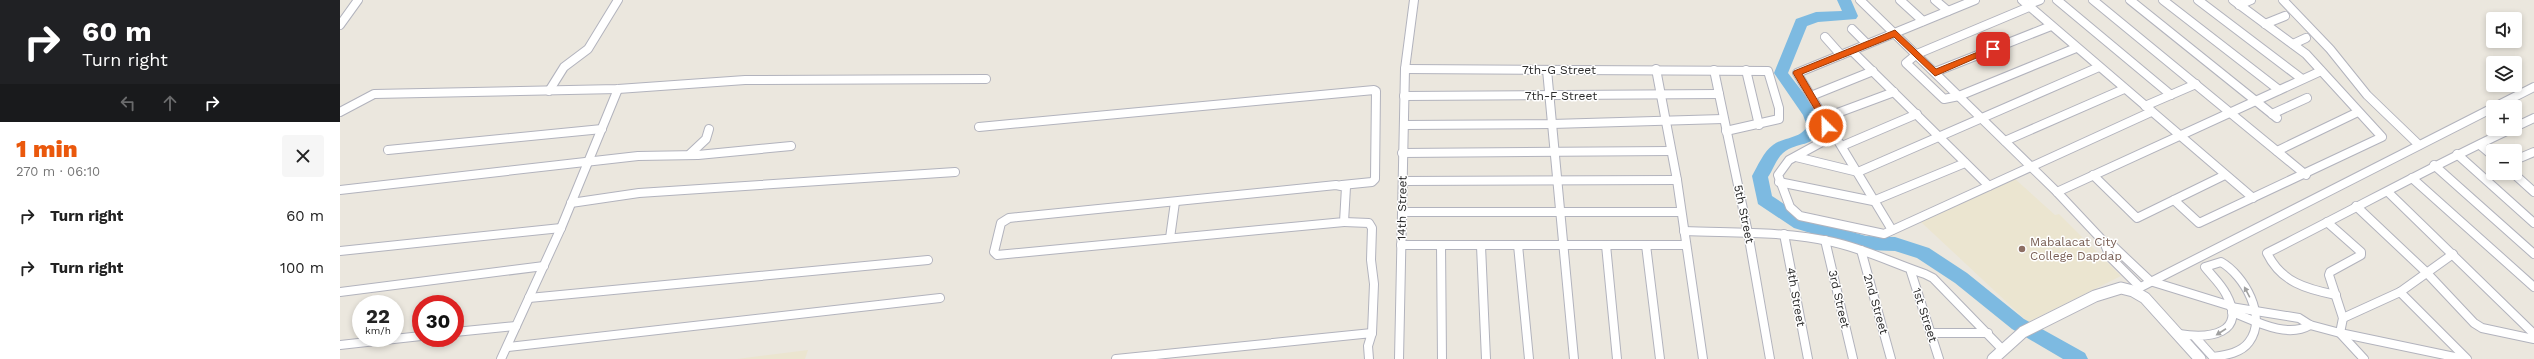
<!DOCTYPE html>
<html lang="en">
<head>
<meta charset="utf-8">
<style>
  :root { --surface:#fff; --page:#f6f6f6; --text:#222; --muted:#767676; --accent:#ea580c }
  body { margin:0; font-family:"Work Sans",sans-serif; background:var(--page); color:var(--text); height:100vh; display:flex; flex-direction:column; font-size:15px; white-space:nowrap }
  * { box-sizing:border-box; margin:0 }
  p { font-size:13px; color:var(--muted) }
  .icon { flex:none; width:22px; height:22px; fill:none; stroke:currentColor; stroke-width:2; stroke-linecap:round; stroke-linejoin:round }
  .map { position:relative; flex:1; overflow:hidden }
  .panel { display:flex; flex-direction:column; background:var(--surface); width:340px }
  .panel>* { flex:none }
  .top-card { background:#202124; color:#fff; overflow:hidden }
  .fabs { position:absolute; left:2146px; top:12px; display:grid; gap:8px }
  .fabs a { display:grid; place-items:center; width:36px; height:36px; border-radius:4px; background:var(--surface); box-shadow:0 2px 6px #0003; font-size:20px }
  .speed { position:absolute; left:12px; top:295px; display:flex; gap:8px; font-size:20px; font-weight:700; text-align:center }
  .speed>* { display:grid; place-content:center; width:52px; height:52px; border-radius:50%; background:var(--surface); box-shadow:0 2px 6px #0003; line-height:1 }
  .speed small { font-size:10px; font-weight:400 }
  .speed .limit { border:6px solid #d22; background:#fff; color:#111 }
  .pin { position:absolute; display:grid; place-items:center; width:34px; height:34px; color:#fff; margin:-17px; border-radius:8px; box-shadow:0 2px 6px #0006 }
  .me { position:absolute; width:44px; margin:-22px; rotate:337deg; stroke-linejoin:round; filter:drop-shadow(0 0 3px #0008) }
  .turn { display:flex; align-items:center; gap:14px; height:84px; padding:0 16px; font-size:18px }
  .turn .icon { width:52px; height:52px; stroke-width:2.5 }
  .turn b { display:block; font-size:28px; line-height:34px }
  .lanes { display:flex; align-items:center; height:38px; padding:0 16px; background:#0003; justify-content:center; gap:20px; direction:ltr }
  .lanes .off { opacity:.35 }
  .round { display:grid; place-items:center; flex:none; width:42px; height:42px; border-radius:4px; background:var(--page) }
  .summary { display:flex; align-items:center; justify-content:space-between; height:68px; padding:0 16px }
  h1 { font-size:24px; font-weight:800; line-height:30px; color:var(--accent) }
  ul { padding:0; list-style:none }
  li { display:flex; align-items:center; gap:12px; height:52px; padding:0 16px }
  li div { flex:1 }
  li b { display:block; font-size:15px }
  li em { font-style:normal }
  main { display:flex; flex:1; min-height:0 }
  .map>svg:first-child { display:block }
  .education { fill:#ebe5d0 }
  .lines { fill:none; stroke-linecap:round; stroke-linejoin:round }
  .river { fill:#7dbae1; fill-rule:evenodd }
  .street-casing { stroke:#b2b3bd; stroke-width:10 }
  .secondary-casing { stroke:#b2b3bd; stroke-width:13 }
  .street { stroke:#fff; stroke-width:8 }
  .secondary { stroke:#fff; stroke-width:11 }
  .oneway { fill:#a0a0a0 }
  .route { fill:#ea580c; stroke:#983908 }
  .education-dot { fill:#8d6e63; stroke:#fff; stroke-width:1.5 }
  .labels { text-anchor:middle; stroke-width:3; stroke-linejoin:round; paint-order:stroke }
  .street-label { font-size:12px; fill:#2b2b2b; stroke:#fff }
  .education-label { font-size:12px; fill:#785e54; stroke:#fff; text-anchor:start }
</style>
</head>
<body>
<main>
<section class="panel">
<div class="top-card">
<div class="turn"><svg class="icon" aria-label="right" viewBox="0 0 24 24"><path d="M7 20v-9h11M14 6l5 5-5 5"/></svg><div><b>60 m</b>Turn right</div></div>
<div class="lanes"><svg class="icon off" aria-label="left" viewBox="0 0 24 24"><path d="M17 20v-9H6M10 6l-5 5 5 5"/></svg><svg class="icon off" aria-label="ahead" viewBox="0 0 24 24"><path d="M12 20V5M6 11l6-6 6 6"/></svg><svg class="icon" aria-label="right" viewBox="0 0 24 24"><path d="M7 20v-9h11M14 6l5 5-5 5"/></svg></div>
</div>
<div class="summary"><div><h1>1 min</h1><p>270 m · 06:10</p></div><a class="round"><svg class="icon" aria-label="close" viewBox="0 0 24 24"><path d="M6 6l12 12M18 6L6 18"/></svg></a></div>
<ul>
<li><svg class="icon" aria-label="right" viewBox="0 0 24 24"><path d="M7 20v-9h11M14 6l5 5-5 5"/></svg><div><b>Turn right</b></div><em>60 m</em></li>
<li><svg class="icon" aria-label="right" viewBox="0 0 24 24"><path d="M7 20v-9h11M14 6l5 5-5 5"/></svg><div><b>Turn right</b></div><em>100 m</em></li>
</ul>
</section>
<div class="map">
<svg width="2194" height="359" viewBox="0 0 2194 359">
  <rect width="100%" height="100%" fill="#ebe7de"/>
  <g class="education">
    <polygon points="1674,178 1715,215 1719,214 1781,276 1688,322 1581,222"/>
    <polygon points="468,350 465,359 397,359"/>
  </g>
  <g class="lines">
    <path class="river" d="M 1497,0 L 1511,0 L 1518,16 L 1516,19 L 1478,22 L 1467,26 L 1448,73 L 1475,108 L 1483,126 C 1472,150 1459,140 1443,153 C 1436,159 1433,170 1428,177 L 1432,196 L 1465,218 L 1526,236 L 1555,237 L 1589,248 L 1627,273 L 1684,319 L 1745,353 L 1748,359 L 1723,359 L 1672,329 L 1615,283 L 1577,258 L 1555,251 L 1526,250 L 1454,228 L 1418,204 L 1412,176 C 1417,167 1424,151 1433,145 C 1443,137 1461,139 1467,126 L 1463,115 L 1434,73 L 1456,19 L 1476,12 L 1502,11 Z"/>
    <defs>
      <g id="street">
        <polyline points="1520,0 1717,192 1764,242 1774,247 1810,281 1891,306"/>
        <polyline points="1560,0 1583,21"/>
        <polyline points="1595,0 1608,11"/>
        <polyline points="1682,0 1913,198"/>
        <polyline points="1717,0 1831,95"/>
        <polyline points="1753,0 1966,175"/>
        <polyline points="1790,0 1937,118"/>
        <polyline points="1823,0 1939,90"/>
        <polyline points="1858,0 1962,79"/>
        <polyline points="1943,0 1990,49 2027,95 2079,145"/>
        <polyline points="1687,5 1700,0"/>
        <polyline points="1899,5 1911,0"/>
        <polyline points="1689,7 1577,54 1566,63 1604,99 1619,96 1736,48"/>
        <polyline points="1925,24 1945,16"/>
        <polyline points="0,25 18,0"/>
        <polyline points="1512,29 1527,44"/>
        <polyline points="1485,37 1501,55"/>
        <polyline points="1953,44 1966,38"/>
        <polyline points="1512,51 1649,186"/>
        <polyline points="1065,69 1428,71 1439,108 1439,119 1386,131"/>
        <polyline points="1316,69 1337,180 1363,359"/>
        <polyline points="1207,70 1234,359"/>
        <polyline points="1374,70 1408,233 1430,359"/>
        <polyline points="1406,70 1419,125"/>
        <polyline points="1595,72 1711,26"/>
        <polyline points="209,91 224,67 248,49 278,0"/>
        <polyline points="1554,92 1484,118 1486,128 1482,142 1449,160 1438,175 1450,207 1460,216 1544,234 1811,112"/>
        <polyline points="1064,96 1379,94"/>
        <polyline points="1471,96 1533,71"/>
        <polyline points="1805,106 1856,84"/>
        <polyline points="0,112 34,94 278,89 405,80 646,79"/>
        <polyline points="1932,114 1967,98"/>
        <polyline points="1064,125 1212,124 1383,119"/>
        <polyline points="639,127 1034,90 1036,91 1035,179 1032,182 1002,185"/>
        <polyline points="2175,127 2194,118"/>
        <polyline points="1665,141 1784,89"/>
        <polyline points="2140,145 2153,156"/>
        <polyline points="1502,146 1577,114"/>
        <polyline points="48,150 262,129"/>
        <polyline points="1937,151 2018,112"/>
        <polyline points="1062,153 1331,151"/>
        <polyline points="350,154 366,139 369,129"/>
        <polyline points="2117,154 2194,223"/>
        <polyline points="1456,157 1518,172 1759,67"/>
        <polyline points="2175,160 2194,152"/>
        <polyline points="2094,165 2194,254"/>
        <polyline points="2173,173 2194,192"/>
        <polyline points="1753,175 1797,218 1885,175"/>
        <polyline points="2072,178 2194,287"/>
        <polyline points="1063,181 1337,180"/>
        <polyline points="1439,182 1533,201 1625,163"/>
        <polygon points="996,185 1006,187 1004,222 657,255 654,252 661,223 669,218"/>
        <polyline points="0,190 298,156 358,155 451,146"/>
        <polyline points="1717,192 1981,71"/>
        <polyline points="2048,192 2194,334"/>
        <polyline points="1834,200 1859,223 2042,137 1966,54 1893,0"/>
        <polyline points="231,203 299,193 615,172"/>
        <polyline points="2016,206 2086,272 2134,323 2142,328 2194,339"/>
        <polyline points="1063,212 1341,212"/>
        <polyline points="1004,222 1029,223 1032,228 1031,260 1034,284 1032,333"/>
        <polyline points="1987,222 2021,252 2021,255 1990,272 1989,275 2003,318 2000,333 2024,359"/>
        <polyline points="1552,230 1457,73 1635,0"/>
        <path d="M 1344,231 C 1394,233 1444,231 1493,242 C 1525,249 1555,264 1585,274 L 1593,278 L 1662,349"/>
        <polyline points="1444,234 1468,359"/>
        <polyline points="830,238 835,202"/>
        <polyline points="1485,240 1513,359"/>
        <polyline points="1764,242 1770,257 1800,287"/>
        <polyline points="1061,245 1346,245"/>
        <polyline points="1101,245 1102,359"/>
        <polyline points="1178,245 1189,359"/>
        <polyline points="1266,245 1277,359"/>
        <polyline points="1306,245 1320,359"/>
        <polyline points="1141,246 1146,359"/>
        <polyline points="1521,250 1551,359"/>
        <polyline points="0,251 221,228"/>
        <polyline points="1571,272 1599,359"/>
        <polyline points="1793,291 2194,87"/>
        <polyline points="0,292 204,266"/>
        <polyline points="2060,292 2127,359"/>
        <path d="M 1996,295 C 1966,289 1941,282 1927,253 C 2009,212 2088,168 2171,129"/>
        <polyline points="189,298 588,260"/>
        <polyline points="1891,307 1959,318 1970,325 2000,333 2124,359"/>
        <path d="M 1892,312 C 1915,321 1947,339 1970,325"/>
        <polyline points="2003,318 2060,292 2113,254"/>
        <polyline points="115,332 176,326"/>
        <polyline points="1592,333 1648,333"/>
        <path d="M 1839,334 C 1869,339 1908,334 1886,294 C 1881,284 1872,276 1865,267 L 1881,262 C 1904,275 1928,317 1909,342 C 1901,353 1886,355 1873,357 L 1855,337"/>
        <polyline points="0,345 81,336"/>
        <polyline points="168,347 600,298"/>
        <polyline points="161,359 221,228 278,89"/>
        <polyline points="776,359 1032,333 1028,346 1029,359"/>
        <polyline points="1059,359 1065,69 1074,0"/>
      </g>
      <polyline id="secondary" points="1653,359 1683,332 1755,296 1781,288 1793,291 1805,298 1860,359"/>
    </defs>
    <use href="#street" class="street-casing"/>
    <use href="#secondary" class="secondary-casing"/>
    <use href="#street" class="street"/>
    <use href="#secondary" class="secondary"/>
  </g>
  <defs><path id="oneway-solid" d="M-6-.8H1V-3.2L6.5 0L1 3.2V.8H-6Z"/></defs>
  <g class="oneway">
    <use href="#oneway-solid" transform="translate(1907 292) rotate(-118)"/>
    <use href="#oneway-solid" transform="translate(1881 332) rotate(147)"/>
  </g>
  <polygon class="route" points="1555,30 1596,69 1650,47 1657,49 1595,76 1554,37 1462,74 1488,118 1491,126 1486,130 1483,129 1480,118 1453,73 1454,71"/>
  <circle class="education-dot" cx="1682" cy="249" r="4"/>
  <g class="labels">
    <g class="street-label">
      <text x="1219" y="74">7th-G Street</text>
      <text x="1221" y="100">7th-F Street</text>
      <text transform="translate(1062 208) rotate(-89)" y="4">14th Street</text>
      <text transform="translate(1404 214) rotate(78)" y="4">5th Street</text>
      <text transform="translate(1456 297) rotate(80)" y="4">4th Street</text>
      <text transform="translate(1499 299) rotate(77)" y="4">3rd Street</text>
      <text transform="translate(1536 304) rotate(74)" y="4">2nd Street</text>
      <text transform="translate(1585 315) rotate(72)" y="4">1st Street</text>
    </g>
    <g class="education-label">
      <text x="1690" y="246">Mabalacat City<tspan x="1690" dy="14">College Dapdap</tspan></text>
    </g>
  </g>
</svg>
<div class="fabs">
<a><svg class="icon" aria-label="sound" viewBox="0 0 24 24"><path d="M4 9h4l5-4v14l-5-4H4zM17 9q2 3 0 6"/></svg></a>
<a><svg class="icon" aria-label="layers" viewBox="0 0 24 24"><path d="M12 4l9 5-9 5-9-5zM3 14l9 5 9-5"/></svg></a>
<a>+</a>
<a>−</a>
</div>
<div class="speed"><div>22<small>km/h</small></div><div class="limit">30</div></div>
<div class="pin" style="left:1653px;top:49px;background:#d93025"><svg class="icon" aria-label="arrive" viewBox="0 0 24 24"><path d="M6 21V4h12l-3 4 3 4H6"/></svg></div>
<svg class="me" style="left:1486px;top:126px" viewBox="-20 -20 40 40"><circle r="17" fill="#ea580c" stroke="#fff" stroke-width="3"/><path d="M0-11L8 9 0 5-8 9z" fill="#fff"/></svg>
</div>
</main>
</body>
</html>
